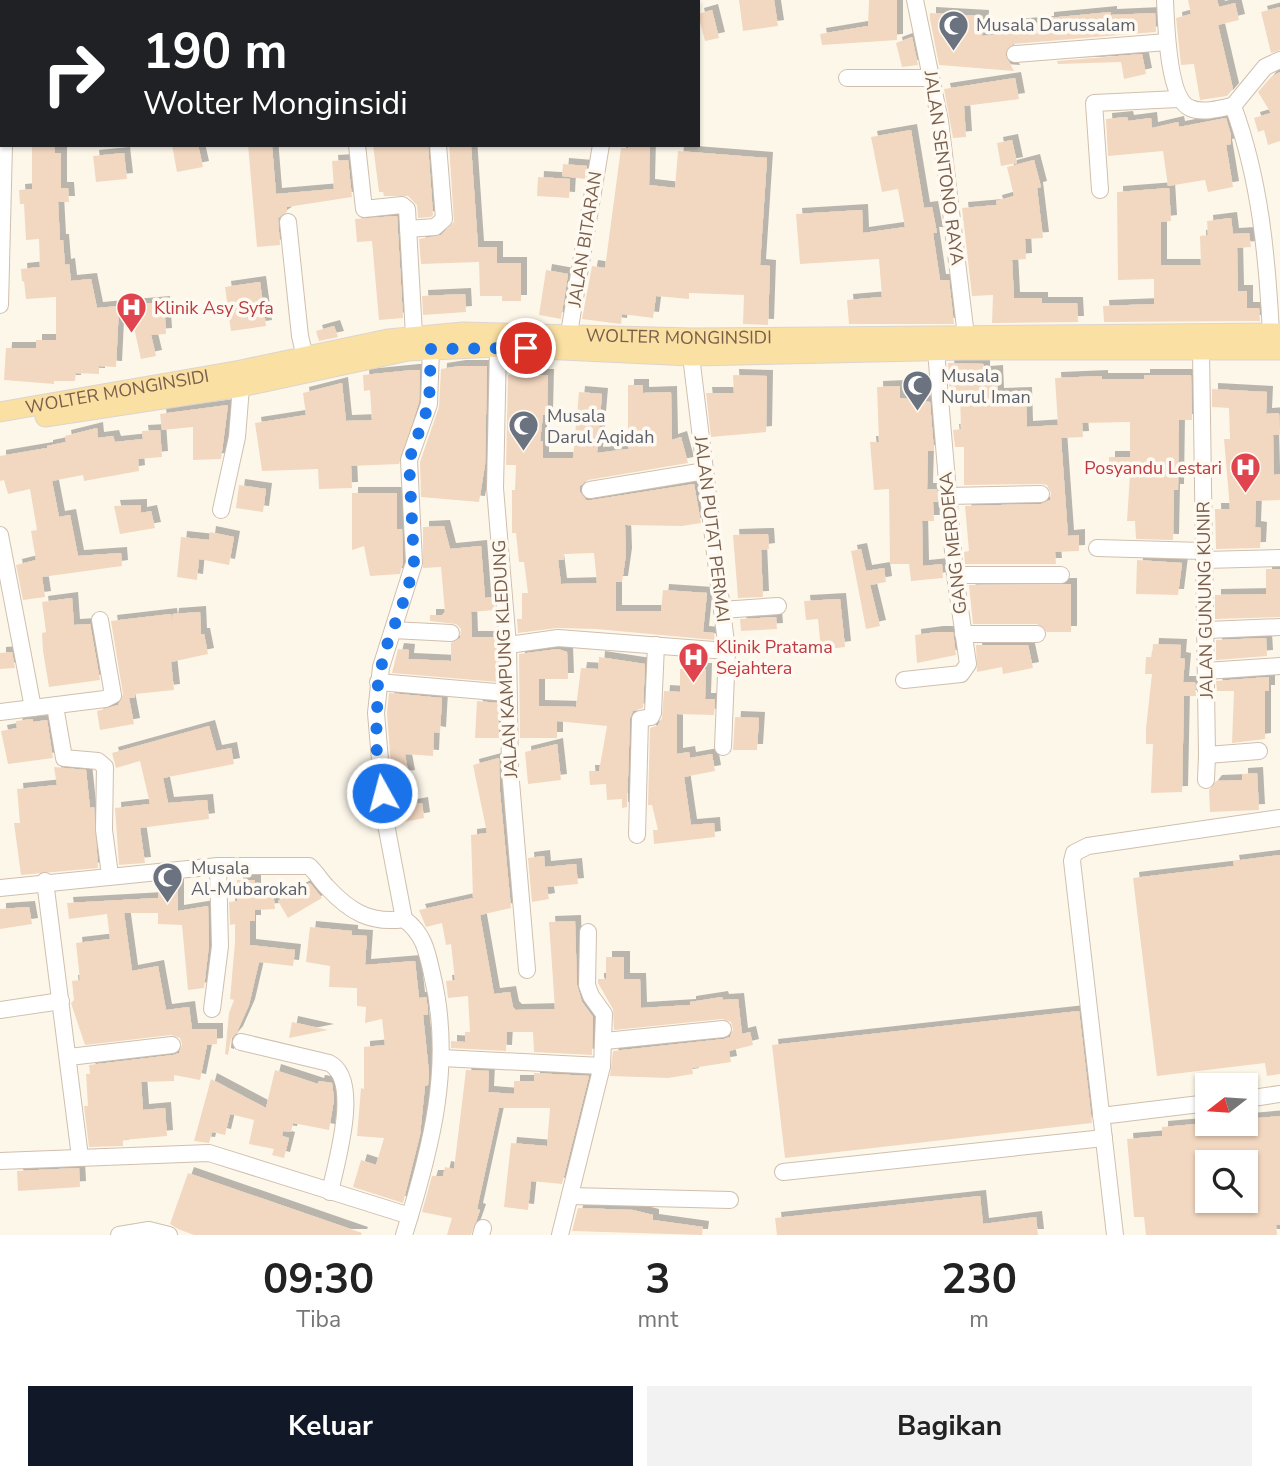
<!DOCTYPE html>
<html lang="id">
<head>
<meta charset="utf-8">
<style>
  :root { --surface:#fff; --page:#f2f2f2; --text:#222; --muted:#767676; --accent:#111827 }
  body { margin:0; font-family:"Nunito Sans",sans-serif; background:var(--page); color:var(--text); height:100vh; display:flex; flex-direction:column; font-size:26px; white-space:nowrap }
  * { box-sizing:border-box; margin:0 }
  p { font-size:23px; color:var(--muted) }
  .icon { flex:none; width:38px; height:38px; fill:none; stroke:currentColor; stroke-width:2; stroke-linecap:round; stroke-linejoin:round }
  .map { position:relative; height:1235px; overflow:hidden }
  .panel { display:flex; flex-direction:column; background:var(--surface); flex:1 }
  .panel>* { flex:none }
  .hud { position:absolute; left:0px; top:0px; width:700px; height:147px; box-shadow:0 2px 5px #0004; background:#202124; color:#fff; overflow:hidden }
  .needle { width:46px; rotate:253deg }
  .buttons { position:absolute; left:1195px; top:1073px; display:grid; gap:14px }
  .buttons a { display:grid; place-items:center; width:63px; height:63px; border-radius:0px; background:var(--surface); box-shadow:0 2px 5px #0004; font-size:35px }
  .pin { position:absolute; display:grid; place-items:center; width:60px; height:60px; color:#fff; margin:-30px; border:4px solid #fff; border-radius:50%; box-shadow:0 2px 7px #0007 }
  .me { position:absolute; width:77px; margin:-38px; rotate:353deg; stroke-linejoin:round; filter:drop-shadow(0 0 5px #0008) }
  .turn { display:flex; align-items:center; gap:24px; height:147px; padding:0 28px; font-size:32px }
  .turn .icon { width:91px; height:91px; stroke-width:2.5 }
  .turn b { display:block; font-size:49px; line-height:60px }
  .eta { display:flex; justify-content:space-evenly; align-items:center; height:119px; text-align:center }
  .eta b { font-size:42px; font-weight:700; line-height:49px }
  .primary-button { display:flex; gap:14px; margin-top:auto; padding:14px 28px }
  .primary-button a { flex:1; height:80px; border-radius:0px; background:var(--accent); color:#fff; font-size:28px; font-weight:700; line-height:80px; text-align:center }
  .primary-button a+a { background:var(--page); color:var(--text) }
  .map>svg:first-child { display:block }
  .building { fill:#f3d8c1; fill-rule:evenodd; filter:url(#shadow) }
  .lines { fill:none; stroke-linecap:round; stroke-linejoin:round }
  .minor-casing { stroke:#d0bfae; stroke-width:18 }
  .major-casing { stroke:#dcd5d0; stroke-width:21 }
  .minor { stroke:#fff; stroke-width:16 }
  .major { stroke:#fbe0a3; stroke-width:19 }
  .route { stroke:#1a73e8; stroke-width:12; stroke-dasharray:0 21.6 }
  .labels { text-anchor:middle; stroke-width:7; stroke-linejoin:round; paint-order:stroke }
  .worship-label { font-size:18px; fill:#5b616d; stroke:#fffaf1; text-anchor:start }
  .street-label { font-size:18px; fill:#795f4c; stroke:#fffaf1 }
  .health-label { font-size:18px; fill:#be3a42; stroke:#fffaf1; text-anchor:start }
</style>
</head>
<body>
<div class="map">
<svg width="1280" height="1235" viewBox="0 0 1280 1235">
  <defs>
    <filter id="shadow"><feDropShadow dx="6" dy="-6" stdDeviation="0" flood-color="#0004"/></filter>
  </defs>
  <rect width="100%" height="100%" fill="#fdf7ea"/>
  <g class="building">
    <polygon points="739,0 774,0 778,26 743,31"/>
    <polygon points="869,0 897,0 897,40 822,45 820,34 868,26"/>
    <polygon points="1188,0 1217,0 1219,7 1235,3 1239,20 1218,25 1233,89 1227,96 1200,100 1194,64 1181,65 1176,18 1191,14"/>
    <polygon points="1280,7 1280,50 1271,53 1261,12"/>
    <polygon points="712,10 719,38 705,41 698,14"/>
    <polygon points="1111,12 1111,15 1155,13 1156,32 1013,44 1005,54 1014,71 939,65 930,19 930,13 983,16 982,36 1012,33 1011,25 1048,22 1048,18"/>
    <polygon points="912,37 918,65 902,67 896,43"/>
    <polygon points="1142,54 1146,74 1124,79 1121,62 1058,64 1057,61"/>
    <polygon points="1280,72 1280,141 1268,145 1264,130 1258,132 1254,118 1271,113 1258,92 1271,77"/>
    <polygon points="1015,78 1019,99 964,106 966,137 953,138 944,89"/>
    <polygon points="1127,117 1128,121 1151,118 1152,128 1178,122 1179,127 1226,118 1231,135 1231,144 1226,145 1233,187 1208,192 1205,180 1168,186 1163,151 1108,156 1106,119"/>
    <polygon points="911,130 924,208 932,207 937,233 933,233 940,280 949,280 954,324 849,324 847,300 882,297 879,259 800,264 796,214 862,210 863,233 905,227 898,189 882,192 871,137"/>
    <polygon points="1012,140 1017,163 1001,166 997,143"/>
    <polygon points="32,145 54,145 55,153 61,153 61,188 68,188 69,202 58,202 60,240 63,240 65,265 69,264 71,281 91,279 97,308 119,306 116,367 99,366 99,374 76,373 75,381 54,381 54,384 4,380 6,348 36,348 36,340 56,340 56,297 26,299 24,281 22,282 21,269 40,267 39,239 26,240 24,204 20,204 19,190 32,189"/>
    <polygon points="172,145 198,145 203,167 177,172"/>
    <polygon points="248,145 272,145 276,194 334,189 332,161 348,160 352,197 287,207 287,212 278,218 280,245 257,247"/>
    <polygon points="373,145 428,145 433,215 431,217 418,218 417,205 408,196 384,196 383,192 379,192"/>
    <polygon points="449,145 471,145 478,247 497,247 497,263 521,263 521,301 502,301 502,296 480,296 479,262 421,264 419,239 441,235 454,222"/>
    <polygon points="628,145 650,145 649,185 675,188 678,151 767,158 760,265 770,266 768,325 743,324 744,295 689,293 689,299 656,296 653,318 622,314 621,324 582,319 592,266 605,268 621,148 628,148"/>
    <polygon points="124,153 127,179 96,182 93,156"/>
    <polygon points="1034,160 1041,187 1037,188 1043,238 1025,239 1026,259 1012,260 1014,298 1042,298 1042,303 1077,303 1078,322 992,323 993,295 972,296 962,208 997,205 996,201 1014,196 1007,167"/>
    <polygon points="563,164 587,166 585,179 562,176"/>
    <polygon points="538,177 570,179 569,198 537,196"/>
    <polygon points="1169,188 1171,221 1161,222 1161,265 1201,265 1200,236 1208,235 1207,221 1231,218 1233,234 1249,233 1251,247 1237,248 1238,291 1247,291 1247,308 1259,308 1260,321 1104,322 1103,306 1154,304 1154,279 1118,280 1117,192"/>
    <polygon points="397,216 403,318 379,320 372,241 357,242 355,219"/>
    <polygon points="546,270 568,274 561,319 539,315"/>
    <polygon points="260,282 266,326 231,331 225,287"/>
    <polygon points="465,294 466,312 423,315 422,296"/>
    <polygon points="164,302 166,334 151,335 156,356 141,359 129,305"/>
    <polygon points="334,326 338,337 319,341 316,331"/>
    <polygon points="948,363 984,364 984,372 997,371 998,394 1026,393 1027,427 1058,425 1055,378 1102,376 1102,379 1144,379 1144,375 1191,375 1192,420 1179,420 1178,490 1174,490 1173,540 1136,539 1135,521 1127,521 1130,475 1109,475 1109,457 1130,457 1130,422 1082,423 1083,437 1061,438 1068,536 1079,535 1079,551 1055,552 1056,564 965,564 964,552 969,551 965,506 1041,504 1050,500 1051,493 1047,485 1041,484 964,485 964,447 955,447 953,430 961,429 960,396 950,396"/>
    <polygon points="460,366 487,366 485,465 479,502 421,497 420,462 439,407 441,369"/>
    <polygon points="413,370 420,370 419,402 399,464 351,466 352,488 319,489 318,469 262,471 255,423 306,415 303,393 342,383 346,421 372,420 370,390 364,391 363,375"/>
    <path d="M 508,375 L 548,375 L 547,415 L 543,415 L 540,441 L 543,441 L 543,458 L 573,458 L 579,392 L 602,394 L 597,453 L 628,449 L 628,385 L 643,385 L 643,393 L 671,392 L 672,440 L 681,437 L 688,463 L 588,480 L 580,486 L 580,492 L 586,500 L 592,500 L 694,484 L 701,523 L 682,526 L 625,525 L 626,554 L 622,582 L 616,582 L 616,611 L 661,611 L 663,590 L 707,593 L 703,632 L 714,633 L 715,640 L 596,629 L 557,628 L 518,633 L 517,619 L 522,619 L 522,593 L 528,593 L 524,562 L 519,562 L 516,533 L 512,533 L 512,490 L 515,490 L 516,465 L 506,465 ZM 594,553 L 597,583 L 561,584 L 558,560 L 564,560 L 564,554 Z"/>
    <polygon points="733,375 767,376 766,432 711,437 706,393 734,393"/>
    <polygon points="900,386 900,398 930,402 934,451 928,451 927,489 937,489 938,502 933,502 934,521 922,521 923,566 942,564 943,578 911,581 909,564 890,564 889,489 874,490 870,442 879,442 877,387"/>
    <polygon points="1212,389 1267,392 1266,414 1279,413 1280,435 1273,435 1274,475 1280,474 1280,500 1256,501 1255,527 1261,528 1260,548 1216,549 1215,509 1230,509 1224,439 1230,439 1229,408 1212,407"/>
    <polygon points="228,405 221,459 193,460 193,427 162,430 160,414"/>
    <polygon points="97,428 98,438 113,436 115,442 143,439 142,431 160,430 162,457 138,459 139,471 84,481 83,475 52,481 59,517 70,515 78,556 121,553 122,566 42,577 45,597 23,600 16,565 36,560 31,531 37,530 30,489 8,494 4,480 0,481 0,456 47,448 47,446 66,442 65,436"/>
    <polygon points="239,485 266,489 263,512 236,508"/>
    <polygon points="352,493 397,493 397,529 402,529 403,562 400,574 370,576 364,546 352,550"/>
    <polygon points="141,505 141,513 151,511 155,528 120,534 114,506"/>
    <polygon points="444,526 450,549 481,546 485,598 493,597 495,610 471,612 472,637 497,637 498,682 392,673 398,649 409,650 408,659 451,661 451,643 460,638 461,629 456,624 430,621 430,615 442,615 445,612 441,567 423,568 423,527"/>
    <polygon points="210,532 234,537 229,565 199,559 197,580 177,577 181,537 209,540"/>
    <polygon points="768,534 769,549 761,550 763,597 738,598 733,535"/>
    <polygon points="861,549 866,571 884,568 886,582 870,585 880,626 866,629 851,551"/>
    <polygon points="1137,560 1182,563 1178,595 1136,594"/>
    <polygon points="1266,569 1280,569 1280,617 1215,619 1215,595 1266,594"/>
    <polygon points="1071,584 1071,632 1047,632 1037,624 973,624 969,585"/>
    <polygon points="72,598 74,625 90,624 100,680 49,687 43,651 42,633 46,632 42,602"/>
    <polygon points="840,599 845,647 821,650 818,619 806,620 804,601"/>
    <polygon points="200,612 201,634 204,634 208,654 171,662 174,690 135,694 135,698 129,698 134,724 100,730 97,711 118,705 123,694 111,621 171,614 172,621 173,614"/>
    <polygon points="776,617 777,629 741,631 740,619"/>
    <polygon points="937,632 953,632 956,655 917,663 915,635"/>
    <polygon points="1266,638 1267,656 1216,660 1216,640"/>
    <polygon points="1153,644 1181,645 1180,658 1185,659 1183,682 1195,682 1196,696 1184,696 1182,792 1151,793 1153,744 1146,744 1146,728 1152,674 1145,674 1146,657 1152,657"/>
    <polygon points="976,645 1028,645 1033,668 1003,674 1002,667 977,672"/>
    <polygon points="558,649 567,652 568,679 539,679 539,706 576,707 581,668 598,669 599,657 645,664 643,708 633,711 630,718 627,807 622,808 622,799 607,800 606,784 590,785 589,771 599,771 607,726 557,721 557,738 520,738 519,654"/>
    <polygon points="12,652 15,668 0,669 0,653"/>
    <polygon points="680,669 706,669 705,699 715,699 714,715 677,714 677,754 689,752 690,758 712,754 715,771 684,777 691,825 714,823 715,837 654,844 653,830 658,830 652,805 648,805 650,728 658,725 662,718 664,691 680,692"/>
    <polygon points="1269,677 1269,691 1265,691 1265,739 1232,743 1234,691 1217,691 1216,681"/>
    <polygon points="389,693 442,698 440,733 434,732 433,756 405,754 409,776 392,778 387,713"/>
    <polygon points="477,701 498,703 499,738 475,738"/>
    <polygon points="735,717 759,718 757,750 733,750"/>
    <polygon points="33,719 33,722 47,720 53,758 8,764 1,731 17,728 16,721"/>
    <polygon points="209,726 216,751 231,748 234,764 163,778 168,803 207,800 209,819 140,828 145,863 119,865 115,808 150,804 140,761 116,768 112,753"/>
    <polygon points="557,744 561,780 528,784 525,752"/>
    <polygon points="499,758 500,792 511,908 480,915 494,994 510,992 513,1007 516,1010 555,1009 549,922 575,921 577,985 582,1002 593,1017 592,1055 534,1052 533,1032 507,1032 506,1051 451,1048 451,1041 465,1042 465,1032 470,1032 468,996 448,998 446,981 455,980 451,944 446,945 442,923 426,927 419,910 473,898 471,835 487,833 473,765"/>
    <polygon points="54,767 86,770 90,808 94,807 98,868 21,875 14,823 20,823 17,789 57,785"/>
    <polygon points="1257,773 1259,810 1210,812 1209,790 1216,781 1242,780 1242,774"/>
    <polygon points="422,803 424,818 399,823 396,808"/>
    <polygon points="1280,855 1280,1074 1267,1076 1265,1063 1157,1076 1133,878 1234,866 1233,861"/>
    <polygon points="544,856 545,867 576,864 578,884 547,887 549,899 532,902 528,858"/>
    <polygon points="237,880 255,880 255,893 273,891 275,909 255,910 255,921 250,921 250,945 295,950 293,966 259,962 249,1005 237,1032 231,1039 228,1055 225,1054 229,1013 234,1000 230,999 235,942 235,924 230,925 229,902 237,901"/>
    <polygon points="310,883 322,898 288,918 278,901"/>
    <polygon points="159,885 178,885 178,911 208,906 209,945 204,988 188,990 182,925 158,924 158,913 124,913 132,971 158,966 166,1010 189,1007 192,1029 217,1029 217,1044 207,1045 200,1080 174,1075 174,1081 141,1082 143,1110 165,1108 167,1136 123,1140 123,1146 89,1147 84,1106 88,1106 86,1074 90,1074 89,1065 173,1055 179,1053 182,1044 180,1038 171,1035 85,1045 71,1003 74,1000 72,981 80,980 76,943 110,939 107,914 69,919 67,903 158,898"/>
    <polygon points="29,907 32,924 0,929 0,909"/>
    <polygon points="310,927 352,931 352,935 367,936 365,965 415,961 419,998 426,997 428,1009 428,1015 423,1015 429,1073 428,1085 425,1086 420,1135 403,1203 353,1187 361,1160 376,1165 384,1138 357,1136 361,1088 364,1089 364,1047 385,1045 382,1019 365,1023 366,1007 357,1006 357,988 329,987 330,966 306,962"/>
    <polygon points="606,957 624,957 624,979 640,979 641,1008 690,1005 690,1002 722,997 723,1000 738,999 742,1034 750,1032 753,1045 729,1051 731,1062 692,1068 693,1074 668,1078 610,1076 613,1051 724,1039 730,1037 733,1029 731,1022 722,1019 614,1030 613,1009 598,983 598,979 606,979"/>
    <polygon points="1079,1011 1092,1123 785,1158 772,1045"/>
    <polygon points="292,1022 328,1030 289,1038"/>
    <polygon points="275,1070 318,1084 319,1081 332,1083 334,1099 329,1130 293,1123 291,1132 283,1131 282,1136 289,1138 284,1158 272,1155 274,1149 249,1144 254,1120 230,1114 225,1135 212,1132 209,1143 194,1141 211,1079 266,1108"/>
    <polygon points="466,1070 489,1071 488,1092 514,1094 514,1081 534,1081 534,1073 589,1076 562,1184 531,1181 528,1210 504,1207 511,1143 547,1146 550,1108 499,1108 477,1209 480,1210 477,1219 471,1235 447,1235 452,1218 422,1212 432,1176 443,1176 445,1167 454,1169"/>
    <path d="M 1280,1116 L 1280,1225 L 1276,1225 L 1277,1235 L 1146,1235 L 1144,1217 L 1134,1217 L 1127,1139 L 1162,1136 L 1162,1127 L 1208,1123 L 1246,1124 L 1246,1119 ZM 1208,1162 L 1246,1162 L 1246,1200 L 1208,1200 Z"/>
    <polygon points="79,1168 80,1187 18,1191 17,1171"/>
    <polygon points="188,1173 362,1233 361,1235 194,1235 178,1229 170,1224"/>
    <polygon points="980,1196 983,1224 1036,1217 1038,1235 777,1235 775,1218"/>
    <polygon points="578,1208 633,1210 653,1215 653,1220 703,1227 702,1235 572,1231"/>
  </g>
  <g class="lines">
    <defs>
      <g id="minor">
        <polyline points="319,0 319,2"/>
        <polyline points="593,0 594,2"/>
        <polyline points="915,0 940,121 966,336"/>
        <path d="M 1165,0 C 1166,23 1168,99 1190,108 C 1203,114 1221,108 1233,106 C 1260,179 1267,255 1271,333"/>
        <polyline points="681,2 686,0"/>
        <polyline points="1015,54 1167,42"/>
        <polyline points="847,78 931,78"/>
        <polyline points="0,106 2,106"/>
        <polyline points="1233,106 1265,67 1280,60"/>
        <polyline points="357,145 364,209 402,205 407,209 414,335"/>
        <polyline points="1100,190 1094,103 1178,99"/>
        <polyline points="288,222 300,336 307,366"/>
        <polyline points="408,229 435,227 444,219 438,145"/>
        <polyline points="0,305 4,145"/>
        <polyline points="569,333 601,145"/>
        <polyline points="498,347 495,488 508,645 510,770 527,970"/>
        <polyline points="1201,350 1207,755 1259,751"/>
        <polyline points="590,490 705,471"/>
        <polyline points="947,496 1041,494"/>
        <polyline points="221,510 237,437 241,387"/>
        <polyline points="0,535 33,708"/>
        <polyline points="1097,548 1203,551"/>
        <polyline points="1204,560 1280,558"/>
        <polyline points="955,575 1061,575"/>
        <polyline points="722,610 778,606"/>
        <polyline points="393,630 451,633"/>
        <polyline points="1207,630 1280,627"/>
        <polyline points="963,634 1037,634"/>
        <polyline points="508,645 558,638 727,651 691,356"/>
        <polyline points="1206,671 1280,666"/>
        <polyline points="904,680 961,674 968,664 955,575 936,351"/>
        <polyline points="378,682 508,693"/>
        <polyline points="55,706 64,758 98,761 105,767 104,830 110,875"/>
        <polyline points="0,712 105,699 113,695 100,620"/>
        <polyline points="723,747 727,651"/>
        <polyline points="1206,780 1207,755"/>
        <polyline points="637,835 640,719 651,717 653,713 656,645"/>
        <polyline points="45,881 80,1157"/>
        <path d="M 0,888 L 218,866 L 309,866 C 317,873 320,880 327,887 C 350,912 371,924 404,919"/>
        <polyline points="212,1009 220,946 218,866"/>
        <polyline points="0,1010 61,1001"/>
        <polyline points="605,1041 723,1029"/>
        <path d="M 241,1042 L 329,1063 C 362,1079 336,1163 330,1192"/>
        <polyline points="69,1057 172,1045"/>
        <polyline points="442,1058 602,1066"/>
        <polyline points="1246,1099 1280,1094"/>
        <polyline points="1101,1116 1208,1103"/>
        <polyline points="0,1161 209,1153 410,1216"/>
        <polyline points="783,1172 1104,1138"/>
        <polyline points="570,1196 730,1200"/>
        <polyline points="119,1235 149,1230 169,1235"/>
        <path d="M 404,1235 C 431,1149 454,1064 432,974 C 427,951 424,934 404,919 L 385,819 L 376,713 L 381,667 L 414,563 L 409,460 L 429,404 L 431,349"/>
        <polyline points="481,1235 483,1228"/>
        <polyline points="560,1235 602,1066 604,1014 591,996 587,985 588,932"/>
        <polyline points="1115,1235 1072,861 1074,853 1088,846 1280,818"/>
      </g>
      <g id="major">
        <path id="s1" d="M 0,412 L 241,370 L 388,339 L 463,332 L 692,338 L 1280,333"/>
        <polyline points="45,417 241,387 408,351 498,347 691,356 965,350 1280,350"/>
      </g>
    </defs>
    <use href="#minor" class="minor-casing"/>
    <use href="#major" class="major-casing"/>
    <use href="#minor" class="minor"/>
    <use href="#major" class="major"/>
  </g>
  <g class="lines">
    <polyline class="route" points="382,793 376,744 378,682 385,650 407,592 414,563 409,460 429,404 431,349 526,348"/>
  </g>
  <defs>
    <symbol id="mosque-pin" viewBox="-11 -11 22 30"><path d="M0 17L-7.5 6A9.5 9.5 0 1 1 7.5 6Z" fill="#6b7280" stroke="#fffaf1"/><path d="M3.5-4.9A6 6 0 1 0 3.5 4.9A5 5 0 1 1 3.5-4.9Z" fill="#fff"/></symbol>
    <symbol id="hospital-pin" viewBox="-11 -11 22 30"><path d="M0 17L-7.5 6A9.5 9.5 0 1 1 7.5 6Z" fill="#e0444e" stroke="#fffaf1"/><path d="M-5-5h3v3.5h4V-5h3V5h-3V1.5h-4V5h-3Z" fill="#fff"/></symbol>
  </defs>
  <g fill-rule="evenodd">
    <use href="#mosque-pin" x="936" y="8" width="35" height="47"/>
    <use href="#hospital-pin" x="114" y="290" width="35" height="47"/>
    <use href="#mosque-pin" x="900" y="368" width="35" height="47"/>
    <use href="#mosque-pin" x="506" y="408" width="35" height="47"/>
    <use href="#hospital-pin" x="1228" y="450" width="35" height="47"/>
    <use href="#hospital-pin" x="676" y="640" width="35" height="47"/>
    <use href="#mosque-pin" x="150" y="860" width="35" height="47"/>
  </g>
  <g class="labels">
    <g class="worship-label">
      <text x="976" y="31">Musala Darussalam</text>
      <text x="941" y="382">Musala<tspan x="941" dy="21">Nurul Iman</tspan></text>
      <text x="547" y="422">Musala<tspan x="547" dy="21">Darul Aqidah</tspan></text>
      <text x="191" y="874">Musala<tspan x="191" dy="21">Al-Mubarokah</tspan></text>
    </g>
    <g class="street-label">
      <text transform="translate(944 168) rotate(82)" y="6">JALAN SENTONO RAYA</text>
      <text transform="translate(585 239) rotate(-81)" y="6">JALAN BITARAN</text>
      <text dy="6" stroke="none"><textPath href="#s1" startOffset="686">WOLTER MONGINSIDI</textPath></text>
      <text dy="6" stroke="none"><textPath href="#s1" startOffset="119">WOLTER MONGINSIDI</textPath></text>
      <text transform="translate(712 529) rotate(83)" y="6">JALAN PUTAT PERMAI</text>
      <text transform="translate(953 543) rotate(-96)" y="6">GANG MERDEKA</text>
      <text transform="translate(1205 600) rotate(-91)" y="6">JALAN GUNUNG KUNIR</text>
      <text transform="translate(505 659) rotate(-93)" y="6">JALAN KAMPUNG KLEDUNG</text>
    </g>
    <g class="health-label">
      <text x="154" y="314">Klinik Asy Syfa</text>
      <text x="1222" y="474" text-anchor="end">Posyandu Lestari</text>
      <text x="716" y="653">Klinik Pratama<tspan x="716" dy="21">Sejahtera</tspan></text>
    </g>
  </g>
</svg>
<div class="buttons">
<a><svg class="needle" viewBox="-14 -14 28 28"><path d="M0-13l5 13h-10z" fill="#e53935"/><path d="M0 13l5-13h-10z" fill="#767676"/></svg></a>
<a><svg class="icon" aria-label="search" viewBox="0 0 24 24"><circle cx="10" cy="10" r="6"/><path d="M15 15l6 6"/></svg></a>
</div>
<div class="pin" style="left:526px;top:348px;background:#d93025"><svg class="icon" aria-label="arrive" viewBox="0 0 24 24"><path d="M6 21V4h12l-3 4 3 4H6"/></svg></div>
<svg class="me" style="left:382px;top:793px" viewBox="-20 -20 40 40"><circle r="17" fill="#1a73e8" stroke="#fff" stroke-width="3"/><path d="M0-11L8 9 0 5-8 9z" fill="#fff"/></svg>
<div class="hud">
<div class="turn"><svg class="icon" aria-label="right" viewBox="0 0 24 24"><path d="M7 20v-9h11M14 6l5 5-5 5"/></svg><div><b>190 m</b>Wolter Monginsidi</div></div>
</div>
</div>
<section class="panel">
<div class="eta">
<div><b>09:30</b><p>Tiba</p></div>
<div><b>3</b><p>mnt</p></div>
<div><b>230</b><p>m</p></div>
</div>
<div class="primary-button"><a>Keluar</a><a>Bagikan</a></div>
</section>
</body>
</html>
